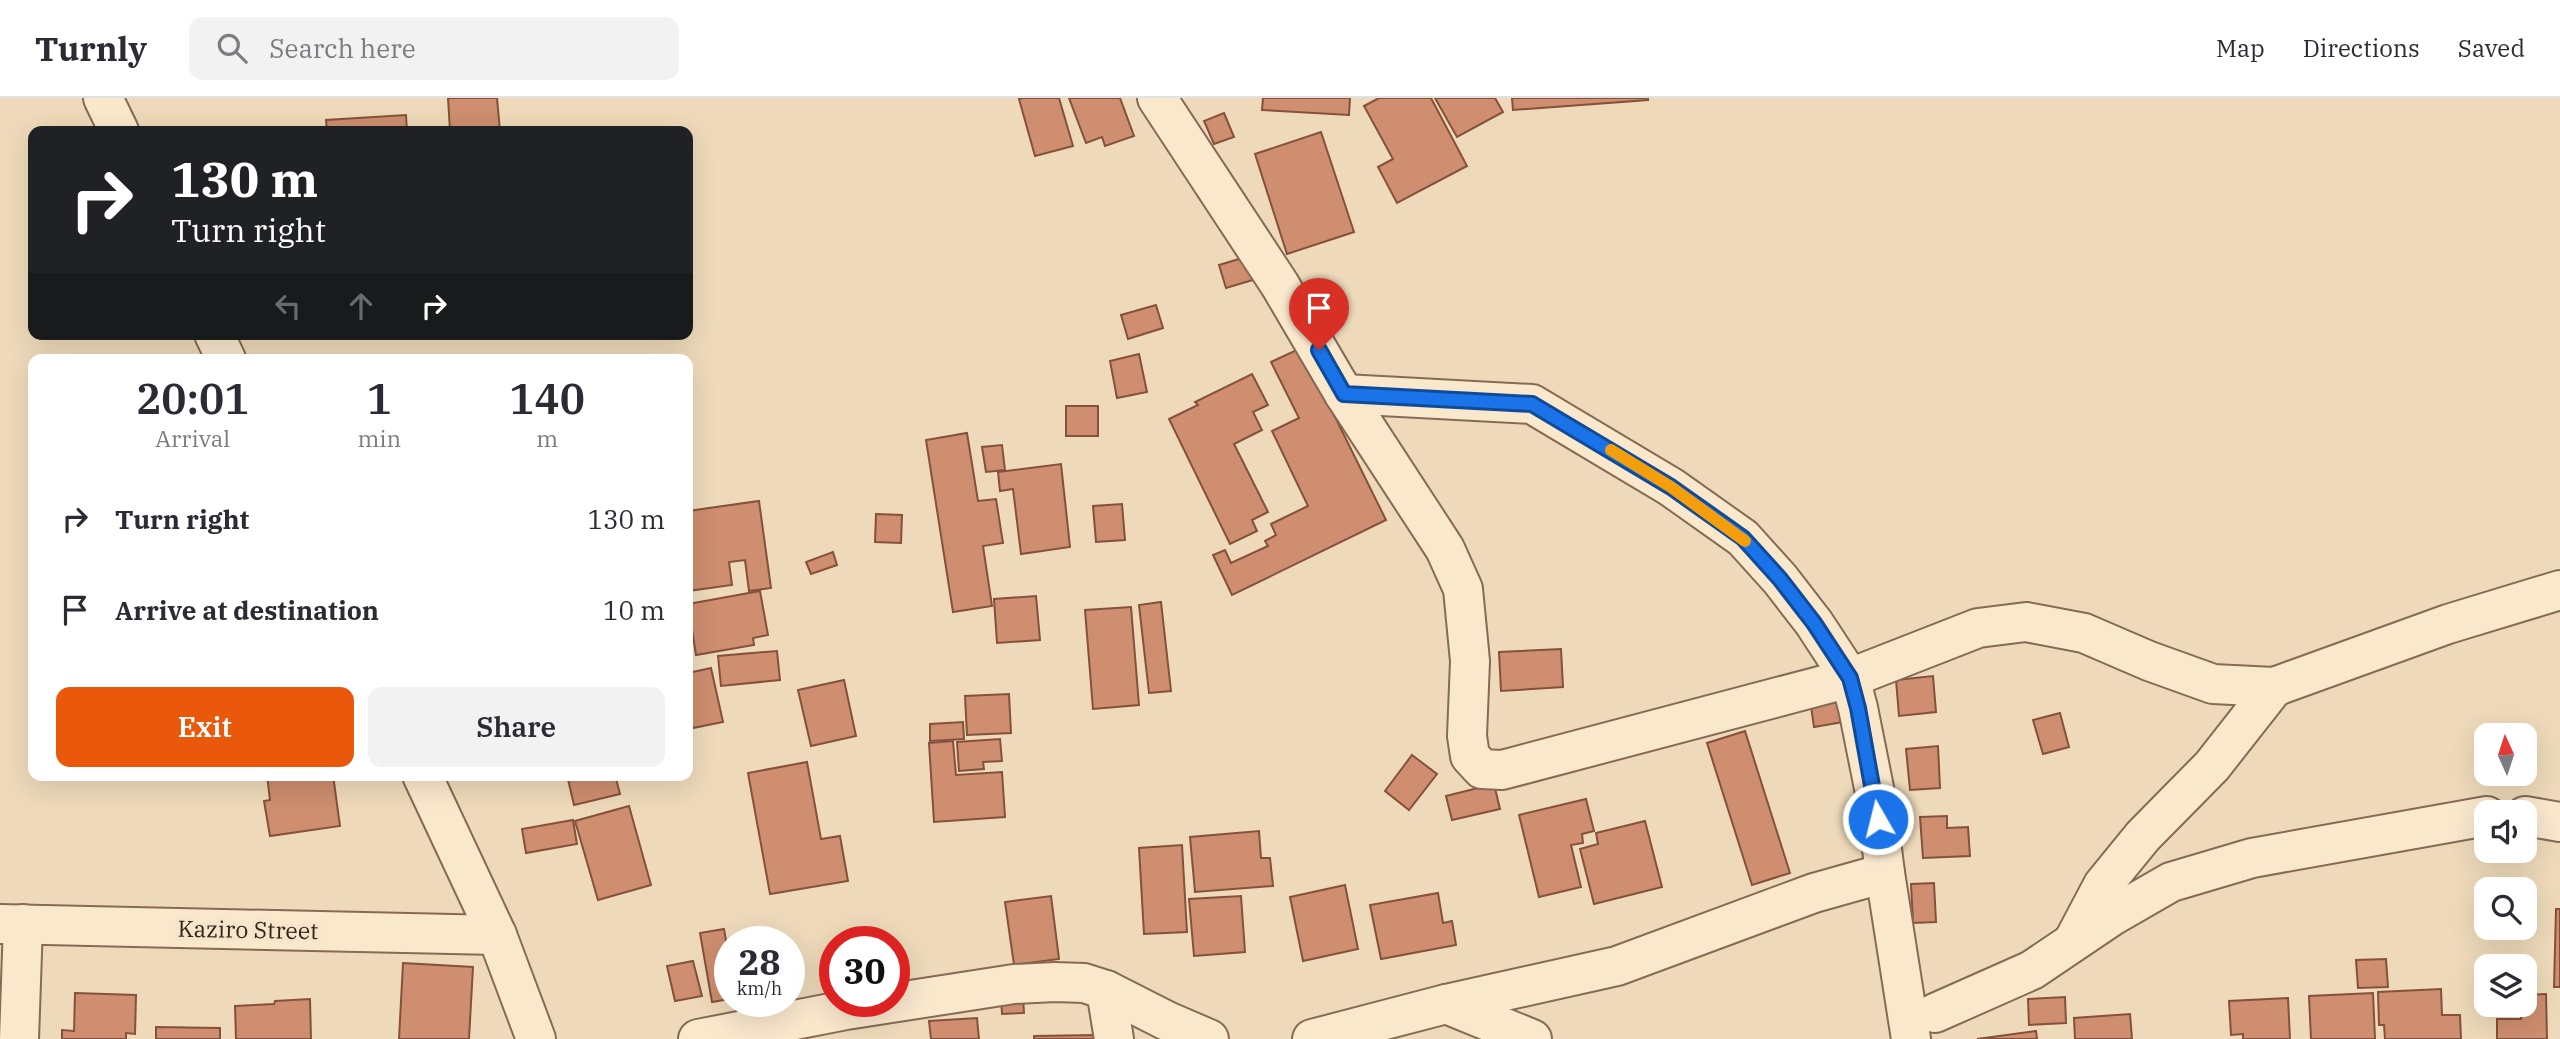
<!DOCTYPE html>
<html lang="en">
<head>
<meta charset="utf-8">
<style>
  :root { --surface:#fff; --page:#f2f2f3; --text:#2b2b33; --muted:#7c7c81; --line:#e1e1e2; --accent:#ea580c }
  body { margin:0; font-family:"IBM Plex Serif",serif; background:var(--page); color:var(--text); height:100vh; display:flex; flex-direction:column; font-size:26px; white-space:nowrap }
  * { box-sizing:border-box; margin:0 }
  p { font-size:23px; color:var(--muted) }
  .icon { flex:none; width:38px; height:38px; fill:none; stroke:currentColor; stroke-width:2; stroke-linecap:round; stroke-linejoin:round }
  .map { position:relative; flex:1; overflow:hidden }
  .details { position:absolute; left:28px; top:256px; width:665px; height:427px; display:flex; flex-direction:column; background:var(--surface); border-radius:14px; box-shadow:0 7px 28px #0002 }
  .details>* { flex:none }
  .hud { position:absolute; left:28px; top:28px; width:665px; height:214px; border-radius:14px; box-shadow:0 7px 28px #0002; background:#202124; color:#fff; overflow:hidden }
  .needle { width:46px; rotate:357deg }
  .controls { position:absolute; left:2474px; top:625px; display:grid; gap:14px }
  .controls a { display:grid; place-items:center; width:63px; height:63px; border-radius:14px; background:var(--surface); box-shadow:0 7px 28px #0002; font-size:35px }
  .speed { position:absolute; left:714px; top:828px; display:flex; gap:14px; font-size:35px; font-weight:700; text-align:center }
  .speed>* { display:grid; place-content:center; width:91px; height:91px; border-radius:50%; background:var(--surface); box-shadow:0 7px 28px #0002; line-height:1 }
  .speed small { font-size:18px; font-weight:400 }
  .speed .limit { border:10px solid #d22; background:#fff; color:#111 }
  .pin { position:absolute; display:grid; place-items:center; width:60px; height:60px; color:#fff; margin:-72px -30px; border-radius:50% 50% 50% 0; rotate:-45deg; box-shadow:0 0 7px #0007 }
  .pin .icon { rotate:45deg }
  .me { position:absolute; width:77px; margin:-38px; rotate:352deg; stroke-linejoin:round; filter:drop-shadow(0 0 5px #0008) }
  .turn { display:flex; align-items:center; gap:24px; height:147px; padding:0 28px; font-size:32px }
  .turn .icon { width:91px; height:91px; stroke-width:2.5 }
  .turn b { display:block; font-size:49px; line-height:60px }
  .lanes { display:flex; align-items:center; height:66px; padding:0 28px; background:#0003; justify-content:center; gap:35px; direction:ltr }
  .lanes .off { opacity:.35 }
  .eta { display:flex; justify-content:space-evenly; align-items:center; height:119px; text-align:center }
  .eta b { font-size:42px; font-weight:600; line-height:49px }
  .cta { display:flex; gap:14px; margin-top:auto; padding:14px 28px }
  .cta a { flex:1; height:80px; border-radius:14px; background:var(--accent); color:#fff; font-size:28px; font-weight:600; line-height:80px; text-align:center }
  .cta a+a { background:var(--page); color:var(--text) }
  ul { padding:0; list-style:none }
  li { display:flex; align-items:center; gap:21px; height:91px; padding:0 28px }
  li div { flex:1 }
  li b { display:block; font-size:26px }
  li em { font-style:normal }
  header { display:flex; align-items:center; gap:42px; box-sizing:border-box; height:98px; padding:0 35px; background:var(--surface); border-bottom:2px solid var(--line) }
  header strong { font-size:33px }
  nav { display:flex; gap:38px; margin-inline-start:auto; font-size:24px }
  .search { width:490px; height:63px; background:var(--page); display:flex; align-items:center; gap:18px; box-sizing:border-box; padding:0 24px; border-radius:14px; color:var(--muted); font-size:26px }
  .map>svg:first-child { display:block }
  .building { fill:#ce8e6f; stroke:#85513a; stroke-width:2 }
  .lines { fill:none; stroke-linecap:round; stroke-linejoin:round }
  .minor-casing { stroke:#856a54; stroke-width:42 }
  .minor { stroke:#fae8cd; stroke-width:38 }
  .route-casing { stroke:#114b97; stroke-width:18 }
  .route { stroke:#1a73e8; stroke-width:12 }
  .slow { stroke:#f59e0b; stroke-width:12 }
  .labels { text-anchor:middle; stroke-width:7; stroke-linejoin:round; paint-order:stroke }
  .street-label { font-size:23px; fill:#34241a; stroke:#f6e5ca }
</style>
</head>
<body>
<header>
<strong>Turnly</strong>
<div class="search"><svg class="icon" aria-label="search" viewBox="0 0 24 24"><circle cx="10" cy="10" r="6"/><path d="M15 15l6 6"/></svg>Search here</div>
<nav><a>Map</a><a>Directions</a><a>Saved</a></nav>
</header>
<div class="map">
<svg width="2560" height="941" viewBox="0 0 2560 941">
  <rect width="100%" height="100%" fill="#eedaba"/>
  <g class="building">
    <polygon points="448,0 497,0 500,33 450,33"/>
    <polygon points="1023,0 1059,0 1073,48 1035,58 1019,1"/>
    <polygon points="1069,0 1120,0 1134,38 1105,48 1102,39 1086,45"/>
    <polygon points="1263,0 1350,0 1349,17 1262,12"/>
    <polygon points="1379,0 1431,0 1467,68 1397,105 1378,69 1393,61 1364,8"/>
    <polygon points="1435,0 1495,0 1503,14 1457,39"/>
    <polygon points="1512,0 1648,0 1648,2 1513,12"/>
    <polygon points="1224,15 1234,39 1214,46 1204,23"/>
    <polygon points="406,17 407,33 327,33 326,22"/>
    <polygon points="1321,34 1354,134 1287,156 1255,56"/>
    <polygon points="1249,158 1256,181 1226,190 1219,167"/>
    <polygon points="1156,207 1163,230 1128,241 1121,217"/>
    <polygon points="1301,250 1386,422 1232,497 1213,457 1225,452 1231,465 1268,448 1265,443 1276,437 1271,426 1308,408 1272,333 1299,320 1271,264"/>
    <polygon points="1139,256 1147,294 1117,300 1110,263"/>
    <polygon points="1252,276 1268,307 1253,314 1262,332 1234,346 1268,414 1252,422 1257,433 1230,446 1169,321 1198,307 1195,304"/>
    <rect x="1066" y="308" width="32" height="30"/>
    <polygon points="967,335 978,403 996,401 1003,445 983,448 992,508 953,514 926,342"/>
    <polygon points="1002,347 1005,372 986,374 982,349"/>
    <polygon points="1061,366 1070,449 1021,456 1013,391 1000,393 998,374"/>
    <polygon points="759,403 771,490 749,493 745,462 729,464 732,487 688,493 688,413"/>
    <polygon points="1122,406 1125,442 1096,444 1093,408"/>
    <polygon points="876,416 902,417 901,445 875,444"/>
    <polygon points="833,454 837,467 811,476 806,464"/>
    <polygon points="760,493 768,537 753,540 754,547 696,557 688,506"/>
    <polygon points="1036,498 1040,542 997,545 994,501"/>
    <polygon points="1161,504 1171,593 1149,595 1139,507"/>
    <polygon points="1131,509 1139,607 1093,611 1085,512"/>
    <polygon points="1561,551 1563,589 1501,593 1499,554"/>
    <polygon points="777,553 780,582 721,588 718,558"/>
    <polygon points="711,570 723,624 693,630 691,623 688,624 688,575"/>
    <polygon points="1933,578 1936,614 1899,618 1896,582"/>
    <polygon points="844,582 856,638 811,648 798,592"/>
    <polygon points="1009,596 1011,635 967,637 965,598"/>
    <polygon points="1846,603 1849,623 1814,629 1811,608"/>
    <polygon points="2060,615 2069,649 2043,656 2033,622"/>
    <polygon points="963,624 964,641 930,643 930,626"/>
    <polygon points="1745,633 1790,775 1752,787 1707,645"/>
    <polygon points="1000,641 1002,663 983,664 984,671 959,673 957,644"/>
    <polygon points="953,643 956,677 1002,674 1005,719 934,724 929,645"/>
    <polygon points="1938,648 1940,690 1910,692 1906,651"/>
    <polygon points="1412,657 1437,676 1409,712 1385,693"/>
    <polygon points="807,664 821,741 840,738 848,783 770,796 748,675"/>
    <polygon points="267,677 333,677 340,728 270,738 264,703 270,702"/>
    <polygon points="567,677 615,677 620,696 574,707"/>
    <polygon points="1494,686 1500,711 1452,722 1446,698"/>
    <polygon points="1586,701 1594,733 1582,736 1583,745 1571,747 1581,789 1539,799 1519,717"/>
    <polygon points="629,708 651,787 598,802 575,723"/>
    <polygon points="1947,718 1947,730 1968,729 1970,758 1923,760 1920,719"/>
    <polygon points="573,722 577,746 526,755 522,731"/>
    <polygon points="1645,723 1662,789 1594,806 1580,751 1598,746 1596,735"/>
    <polygon points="1259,733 1261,760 1270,760 1273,788 1195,794 1190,739"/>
    <polygon points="1182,747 1187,834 1144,836 1139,750"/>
    <polygon points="1934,785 1936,824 1913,825 1911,786"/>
    <polygon points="1345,787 1358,851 1303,863 1290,799"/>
    <polygon points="1438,795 1443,825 1452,823 1456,847 1381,861 1370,807"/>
    <polygon points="1051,798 1059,861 1014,867 1005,804"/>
    <polygon points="1241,798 1245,854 1194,858 1189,801"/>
    <polygon points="2556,811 2560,811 2560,889 2554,889"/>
    <polygon points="724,831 730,866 730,901 712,904 700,835"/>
    <polygon points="2386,861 2388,889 2358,890 2356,862"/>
    <polygon points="693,863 702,898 675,903 667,868"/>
    <polygon points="403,865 473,869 469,941 399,941"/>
    <polygon points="2441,891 2442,917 2460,917 2461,941 2385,941 2384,927 2379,927 2378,894"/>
    <polygon points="75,895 136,897 135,936 126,935 126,941 62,941 62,932 74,933"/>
    <polygon points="2373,895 2375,941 2311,941 2309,898"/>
    <polygon points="2546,896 2547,941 2497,941 2497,921 2521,921 2521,906 2525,906 2525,897"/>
    <polygon points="1023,898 1024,915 1002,916 1001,899"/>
    <polygon points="2065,899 2066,925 2029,927 2028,901"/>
    <polygon points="2288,900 2290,941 2243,941 2243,936 2231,937 2229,903"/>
    <polygon points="310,901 311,941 236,941 235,908 274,906 275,903"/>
    <polygon points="2130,916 2132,941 2075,941 2074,920"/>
    <polygon points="977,920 979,941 931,941 929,923"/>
    <polygon points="156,929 220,930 220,941 156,941"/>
    <polygon points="2036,933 2037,941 1977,941"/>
    <polygon points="1096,937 1097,941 1034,941 1034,938"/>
  </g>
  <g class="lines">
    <defs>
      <g id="minor">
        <polyline points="103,0 119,33"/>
        <polyline points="1157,0 1280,187 1344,296 1445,451 1463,491 1470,563 1467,638 1470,658 1482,671 1502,672 1850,580 1978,530 2026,524 2084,535 2149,563 2213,586 2274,589 2448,526 2560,492"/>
        <polyline points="214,236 226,261"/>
        <polyline points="1344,296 1532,306 1671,389 1743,440 1780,481 1814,525 1850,580 1858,610 1875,695 1885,775 1911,941"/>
        <polyline points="422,677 497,837 536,941"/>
        <polyline points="2525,718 2560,724"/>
        <polyline points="0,826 497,837"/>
        <polyline points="2075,840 2103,787 2143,738 2212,668 2274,589"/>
        <polyline points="1106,892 1114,941"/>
        <polyline points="1446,906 1532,941"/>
        <polyline points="1935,915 2032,872 2112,818 2171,784 2252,760 2487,718"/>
        <polyline points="19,941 23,826"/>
        <polyline points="698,941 846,912 1014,886 1055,884 1084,885 1106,892 1167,923 1209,941"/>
        <polyline points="1312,941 1446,906 1617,868 1814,795 1885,775"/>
      </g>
    </defs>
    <use href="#minor" class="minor-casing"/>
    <use href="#minor" class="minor"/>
  </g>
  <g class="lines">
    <defs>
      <polyline id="route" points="1319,252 1344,296 1532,306 1671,389 1743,440 1780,481 1814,525 1850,580 1858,610 1878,721"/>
    </defs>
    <use href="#route" class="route-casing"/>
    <use href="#route" class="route"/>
    <polyline class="slow" points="1611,352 1671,389 1745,443"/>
  </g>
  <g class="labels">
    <g class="street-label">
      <text transform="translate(248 832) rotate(1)" y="8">Kaziro Street</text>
    </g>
  </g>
</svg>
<div class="controls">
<a><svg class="needle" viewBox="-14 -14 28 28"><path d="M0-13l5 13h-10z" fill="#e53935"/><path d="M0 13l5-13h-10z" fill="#7c7c81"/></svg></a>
<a><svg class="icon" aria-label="sound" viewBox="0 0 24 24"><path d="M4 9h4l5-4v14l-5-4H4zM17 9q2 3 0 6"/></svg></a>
<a><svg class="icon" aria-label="search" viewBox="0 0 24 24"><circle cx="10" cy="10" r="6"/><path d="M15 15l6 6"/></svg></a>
<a><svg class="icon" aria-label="layers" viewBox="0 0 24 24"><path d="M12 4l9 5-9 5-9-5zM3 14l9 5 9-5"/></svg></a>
</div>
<div class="speed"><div>28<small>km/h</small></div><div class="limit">30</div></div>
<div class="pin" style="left:1319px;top:252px;background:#d93025"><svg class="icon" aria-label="arrive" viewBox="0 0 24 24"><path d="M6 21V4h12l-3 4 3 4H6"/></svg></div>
<svg class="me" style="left:1878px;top:721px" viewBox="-20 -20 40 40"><circle r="17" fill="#1a73e8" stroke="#fff" stroke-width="3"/><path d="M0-11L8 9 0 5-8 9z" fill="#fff"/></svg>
<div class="hud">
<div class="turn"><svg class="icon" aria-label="right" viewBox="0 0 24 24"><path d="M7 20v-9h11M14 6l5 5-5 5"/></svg><div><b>130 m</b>Turn right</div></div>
<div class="lanes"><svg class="icon off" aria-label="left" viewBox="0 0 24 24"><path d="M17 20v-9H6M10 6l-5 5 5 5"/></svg><svg class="icon off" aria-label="ahead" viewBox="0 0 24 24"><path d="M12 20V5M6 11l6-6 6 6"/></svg><svg class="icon" aria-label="right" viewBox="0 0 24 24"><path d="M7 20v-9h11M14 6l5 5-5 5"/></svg></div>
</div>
<section class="details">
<div class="eta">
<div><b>20:01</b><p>Arrival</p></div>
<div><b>1</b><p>min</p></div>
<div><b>140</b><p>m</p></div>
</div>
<ul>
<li><svg class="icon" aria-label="right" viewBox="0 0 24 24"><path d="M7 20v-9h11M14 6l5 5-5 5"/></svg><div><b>Turn right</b></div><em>130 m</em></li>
<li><svg class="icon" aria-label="arrive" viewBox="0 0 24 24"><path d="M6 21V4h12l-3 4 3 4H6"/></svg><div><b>Arrive at destination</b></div><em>10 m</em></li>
</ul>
<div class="cta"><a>Exit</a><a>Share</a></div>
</section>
</div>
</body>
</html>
